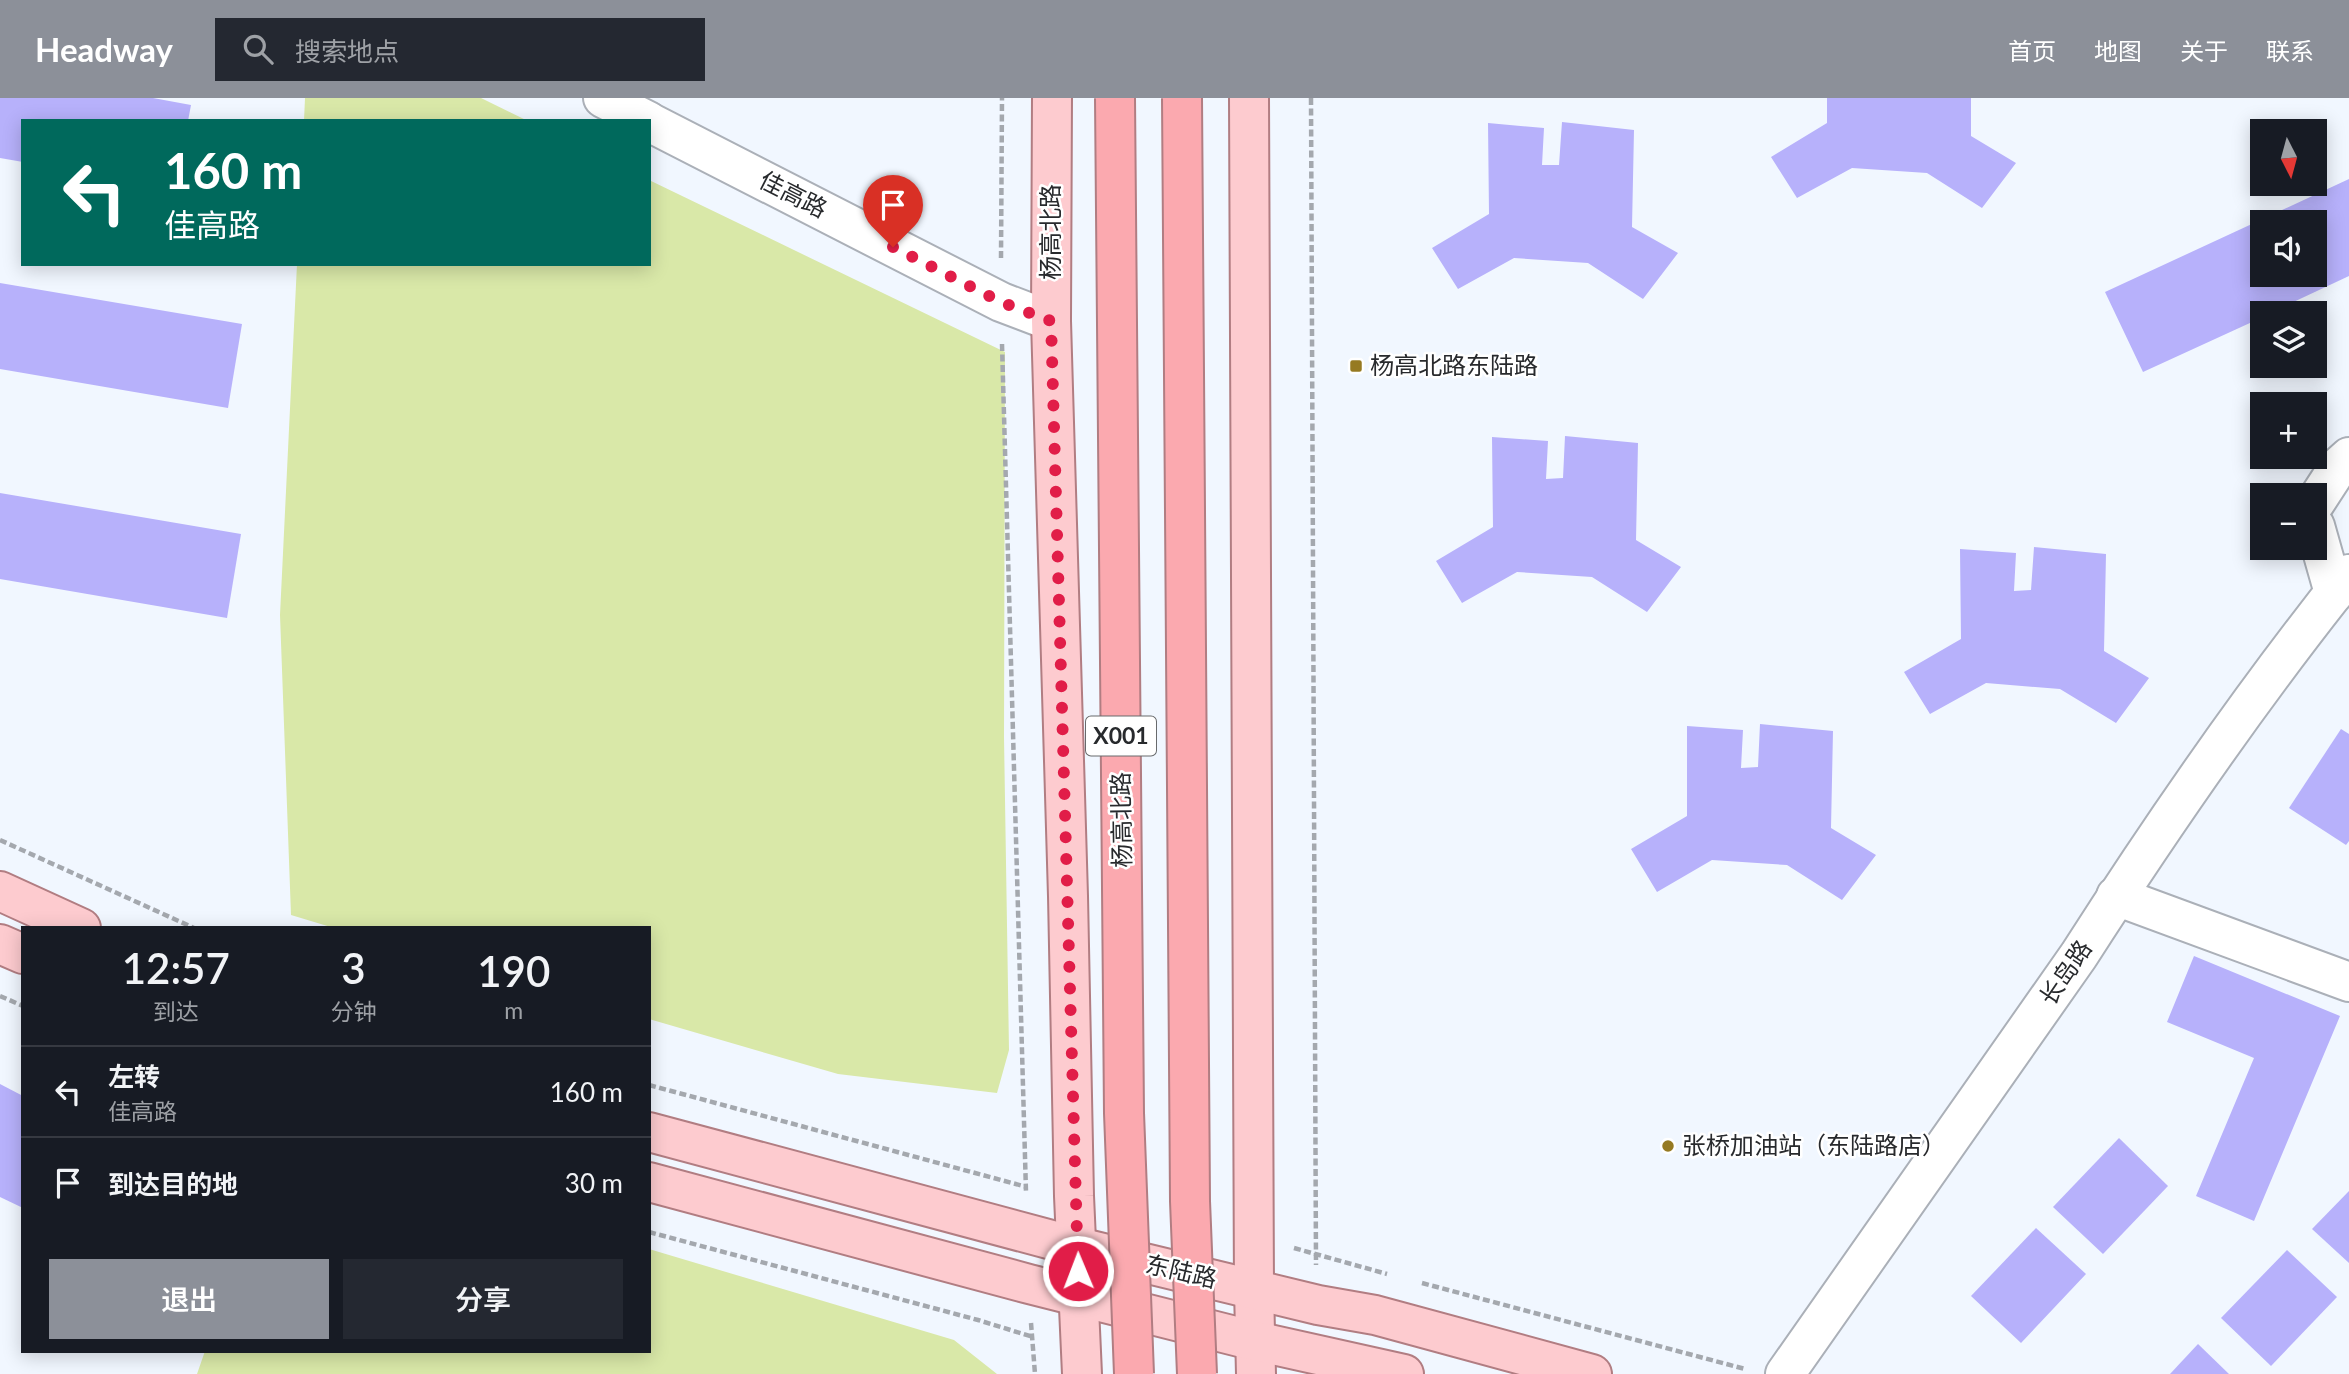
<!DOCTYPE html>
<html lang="zh">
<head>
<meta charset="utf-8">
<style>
  :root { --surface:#171b24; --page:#242831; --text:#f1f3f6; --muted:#9ea1a6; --line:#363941; --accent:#8c9099 }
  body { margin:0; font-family:Lato,"Noto Sans SC",sans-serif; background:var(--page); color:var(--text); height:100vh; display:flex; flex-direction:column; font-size:26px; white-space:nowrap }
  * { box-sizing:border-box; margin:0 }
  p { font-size:23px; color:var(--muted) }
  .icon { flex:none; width:38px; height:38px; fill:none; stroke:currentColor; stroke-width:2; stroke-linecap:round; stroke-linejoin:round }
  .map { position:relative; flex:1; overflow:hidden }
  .panel { position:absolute; left:21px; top:828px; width:630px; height:427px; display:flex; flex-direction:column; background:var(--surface); border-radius:0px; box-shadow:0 4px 18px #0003 }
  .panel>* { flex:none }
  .hud { position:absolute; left:21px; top:21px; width:630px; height:147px; border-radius:0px; box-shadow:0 4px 18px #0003; background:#00695c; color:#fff; overflow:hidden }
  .needle { width:46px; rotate:174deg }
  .buttons { position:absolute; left:2250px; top:21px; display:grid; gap:14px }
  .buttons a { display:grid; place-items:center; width:77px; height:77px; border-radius:0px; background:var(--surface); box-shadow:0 4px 18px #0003; font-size:35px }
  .pin { position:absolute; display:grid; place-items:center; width:60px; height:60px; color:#fff; margin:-72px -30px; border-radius:50% 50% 50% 0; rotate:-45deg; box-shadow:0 0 7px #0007 }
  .pin .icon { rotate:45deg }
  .me { position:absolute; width:77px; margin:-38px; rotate:359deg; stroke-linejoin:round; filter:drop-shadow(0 0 5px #0008) }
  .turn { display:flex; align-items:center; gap:24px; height:147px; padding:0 28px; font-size:32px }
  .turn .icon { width:91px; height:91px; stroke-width:2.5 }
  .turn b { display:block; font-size:49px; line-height:60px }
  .eta { display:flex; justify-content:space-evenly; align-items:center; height:119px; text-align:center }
  .eta b { font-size:42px; font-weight:600; line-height:49px }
  .primary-button { display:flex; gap:14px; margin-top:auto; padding:14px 28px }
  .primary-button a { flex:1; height:80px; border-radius:0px; background:var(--accent); color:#fff; font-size:28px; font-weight:600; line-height:80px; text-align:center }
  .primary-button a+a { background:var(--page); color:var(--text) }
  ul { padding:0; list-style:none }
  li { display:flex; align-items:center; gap:21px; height:91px; padding:0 28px; border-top:2px solid var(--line) }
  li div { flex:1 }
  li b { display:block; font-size:26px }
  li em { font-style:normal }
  header { display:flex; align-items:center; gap:42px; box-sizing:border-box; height:98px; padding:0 35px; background:var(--accent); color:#fff }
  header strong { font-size:33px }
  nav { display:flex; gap:38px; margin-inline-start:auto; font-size:24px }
  .search { width:490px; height:63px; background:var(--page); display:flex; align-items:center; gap:18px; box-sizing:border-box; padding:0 24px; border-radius:0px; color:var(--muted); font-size:26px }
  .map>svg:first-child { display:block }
  .green { fill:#d9e8a8 }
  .building { fill:#b7b1fb; fill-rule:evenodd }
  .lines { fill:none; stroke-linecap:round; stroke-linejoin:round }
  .minor-casing { stroke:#abb0b8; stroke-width:42 }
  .major-casing { stroke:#b17d82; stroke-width:42 }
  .path { stroke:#a4a8ae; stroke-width:4.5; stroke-dasharray:7 3.5; stroke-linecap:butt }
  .minor { stroke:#fff; stroke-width:38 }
  .major { stroke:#fdcbcf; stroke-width:38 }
  .highway-bridge-casing { stroke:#b17d82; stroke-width:42; stroke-linecap:butt }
  .highway-bridge { stroke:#fba9af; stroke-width:38 }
  .route { stroke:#e11d48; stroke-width:12; stroke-dasharray:0 21.6 }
  .poi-dot { fill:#967a22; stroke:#fff; stroke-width:2.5 }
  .labels { text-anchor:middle; stroke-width:5; stroke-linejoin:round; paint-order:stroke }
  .shield { fill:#fff; stroke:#686a6c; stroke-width:2 }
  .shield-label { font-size:23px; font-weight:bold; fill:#282a2d }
  .street-label { font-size:24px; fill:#282a2d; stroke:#fff }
  .poi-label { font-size:24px; fill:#282a2d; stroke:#fff; text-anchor:start }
</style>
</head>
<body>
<header>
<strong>Headway</strong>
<div class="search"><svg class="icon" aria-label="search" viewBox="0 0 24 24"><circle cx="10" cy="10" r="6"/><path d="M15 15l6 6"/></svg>搜索地点</div>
<nav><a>首页</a><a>地图</a><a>关于</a><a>联系</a></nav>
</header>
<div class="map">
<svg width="2349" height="1276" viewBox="0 0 2349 1276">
  <rect width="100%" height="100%" fill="#f1f7ff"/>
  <g class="green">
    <polygon points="305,0 481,0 528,23 304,23"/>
    <polygon points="649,82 1005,254 1004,639 1009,952 997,995 838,976 649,921 649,830 334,830 291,817 280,517 297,166 649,166"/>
    <polygon points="649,1151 954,1242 997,1276 197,1276 205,1253 649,1253"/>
  </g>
  <g class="building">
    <polygon points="0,0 153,0 191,7 188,23 23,23 23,64 0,60"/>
    <polygon points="1827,0 1971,0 1971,38 2016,65 1982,110 1927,75 1852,70 1797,100 1771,59 1827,25"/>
    <polygon points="1562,24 1634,32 1632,129 1678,155 1643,201 1588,165 1514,160 1458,191 1432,150 1489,116 1488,25 1544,30 1542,67 1559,67"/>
    <path d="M 2349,81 L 2349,178 L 2270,215 L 2263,215 L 2263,219 L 2143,274 L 2105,194 ZM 2263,124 L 2315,124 L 2315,177 L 2263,177 Z"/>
    <polygon points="0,185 242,226 228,310 0,271"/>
    <polygon points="1565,338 1638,345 1636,442 1681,469 1647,514 1592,479 1517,474 1462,505 1436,463 1493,429 1492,339 1548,343 1546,381 1563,380"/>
    <polygon points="0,395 241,436 227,520 0,481"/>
    <polygon points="2034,449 2106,456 2104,553 2149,580 2116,625 2060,591 1986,585 1930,616 1904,574 1961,541 1960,451 2016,455 2014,493 2031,492"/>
    <polygon points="1760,626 1833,633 1831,730 1876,757 1842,802 1787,767 1712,762 1657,794 1631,751 1687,718 1687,628 1743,632 1741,670 1758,669"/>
    <polygon points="2341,631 2349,636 2349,743 2346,747 2289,710"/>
    <polygon points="2194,858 2340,918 2254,1123 2196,1098 2254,960 2167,924"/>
    <polygon points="0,986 23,998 23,1110 0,1099"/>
    <polygon points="2119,1040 2168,1088 2103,1156 2053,1109"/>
    <polygon points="2349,1093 2349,1165 2312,1131"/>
    <polygon points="2036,1130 2086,1176 2021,1245 1971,1198"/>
    <polygon points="2287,1152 2337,1199 2271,1268 2221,1220"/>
    <polygon points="2198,1246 2229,1276 2170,1276"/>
  </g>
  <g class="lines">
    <defs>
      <g id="minor">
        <polyline points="603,0 648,23"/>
        <polyline points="649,24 1001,204 1051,223"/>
        <polyline points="2315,405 2339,368 2349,359"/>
        <polyline points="2315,428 2334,495"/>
        <polyline points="2116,798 2349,884"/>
        <path d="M 1785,1276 L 2079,857 C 2163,726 2252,597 2349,476"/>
      </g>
      <g id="major">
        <polyline points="1052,0 1051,223 1068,798 1074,1098 1082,1276"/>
        <polyline points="1249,0 1254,1191 1256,1276"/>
        <polyline points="0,793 81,830"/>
        <polyline points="0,846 23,856"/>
        <polyline points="649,1034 1078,1149 1318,1207 1375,1217 1592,1276"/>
        <polyline points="649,1084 1029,1186 1255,1243 1404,1276"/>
      </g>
    </defs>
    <use href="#minor" class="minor-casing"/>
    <use href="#major" class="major-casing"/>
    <g class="path">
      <polyline points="1311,0 1316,1167"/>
      <polyline points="1001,160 1002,0"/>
      <polyline points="1002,246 1026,1094"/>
      <polyline points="0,742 194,830"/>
      <polyline points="0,898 23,908"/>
      <polyline points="649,987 1027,1089"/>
      <polyline points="649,1134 978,1222 1033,1239"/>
      <polyline points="1294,1150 1387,1176"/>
      <polyline points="1422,1185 1745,1271"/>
      <polyline points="1031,1225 1035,1276"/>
    </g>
    <use href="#minor" class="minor"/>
    <use href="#major" class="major"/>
    <defs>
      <g id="highway-bridge">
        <polyline points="1115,0 1124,1015 1134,1276"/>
        <polyline points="1182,0 1190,1103 1197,1276"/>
      </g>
    </defs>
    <use href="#highway-bridge" class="highway-bridge-casing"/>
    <use href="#highway-bridge" class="highway-bridge"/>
  </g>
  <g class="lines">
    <polyline class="route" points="893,149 1001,204 1051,223 1078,1173"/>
  </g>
  <g class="poi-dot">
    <rect x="1349" y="261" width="14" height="14" rx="3.5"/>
    <circle cx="1668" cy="1048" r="7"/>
  </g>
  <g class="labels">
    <rect class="shield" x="1086" y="618.5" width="70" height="39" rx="5"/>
    <g class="shield-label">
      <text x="1121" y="646">X001</text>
    </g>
    <g class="street-label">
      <text transform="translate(793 97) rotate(27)" y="8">佳高路</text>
      <text transform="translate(1051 134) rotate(-90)" y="8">杨高北路</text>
      <text transform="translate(1122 722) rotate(-91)" y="8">杨高北路</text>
      <text transform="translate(2066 875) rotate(-56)" y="8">长岛路</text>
      <text transform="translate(1181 1174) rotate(13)" y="8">东陆路</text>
    </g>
    <g class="poi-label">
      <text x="1370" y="276">杨高北路东陆路</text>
      <text x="1682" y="1056">张桥加油站（东陆路店）</text>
    </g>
  </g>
</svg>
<div class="buttons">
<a><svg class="needle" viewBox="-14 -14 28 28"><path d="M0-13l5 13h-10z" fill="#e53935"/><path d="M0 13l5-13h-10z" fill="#9ea1a6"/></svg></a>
<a><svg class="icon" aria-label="sound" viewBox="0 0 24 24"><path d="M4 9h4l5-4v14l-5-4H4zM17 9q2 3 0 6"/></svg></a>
<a><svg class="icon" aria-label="layers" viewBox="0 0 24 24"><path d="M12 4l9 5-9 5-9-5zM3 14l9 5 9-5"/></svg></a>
<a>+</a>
<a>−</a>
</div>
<div class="pin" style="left:893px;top:149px;background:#d93025"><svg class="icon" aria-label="arrive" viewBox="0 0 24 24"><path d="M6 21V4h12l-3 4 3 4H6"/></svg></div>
<svg class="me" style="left:1078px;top:1173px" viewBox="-20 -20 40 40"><circle r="17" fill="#e11d48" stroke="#fff" stroke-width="3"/><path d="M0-11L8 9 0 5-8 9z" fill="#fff"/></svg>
<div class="hud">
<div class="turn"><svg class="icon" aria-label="left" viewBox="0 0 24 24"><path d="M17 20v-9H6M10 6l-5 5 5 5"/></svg><div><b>160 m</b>佳高路</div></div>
</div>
<section class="panel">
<div class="eta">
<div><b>12:57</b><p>到达</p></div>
<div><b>3</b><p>分钟</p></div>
<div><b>190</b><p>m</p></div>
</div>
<ul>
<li><svg class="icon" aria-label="left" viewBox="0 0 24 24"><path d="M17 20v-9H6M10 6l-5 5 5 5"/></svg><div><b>左转</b><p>佳高路</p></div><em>160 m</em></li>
<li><svg class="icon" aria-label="arrive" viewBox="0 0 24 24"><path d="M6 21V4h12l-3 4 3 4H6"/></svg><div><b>到达目的地</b></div><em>30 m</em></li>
</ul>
<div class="primary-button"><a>退出</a><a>分享</a></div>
</section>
</div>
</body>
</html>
